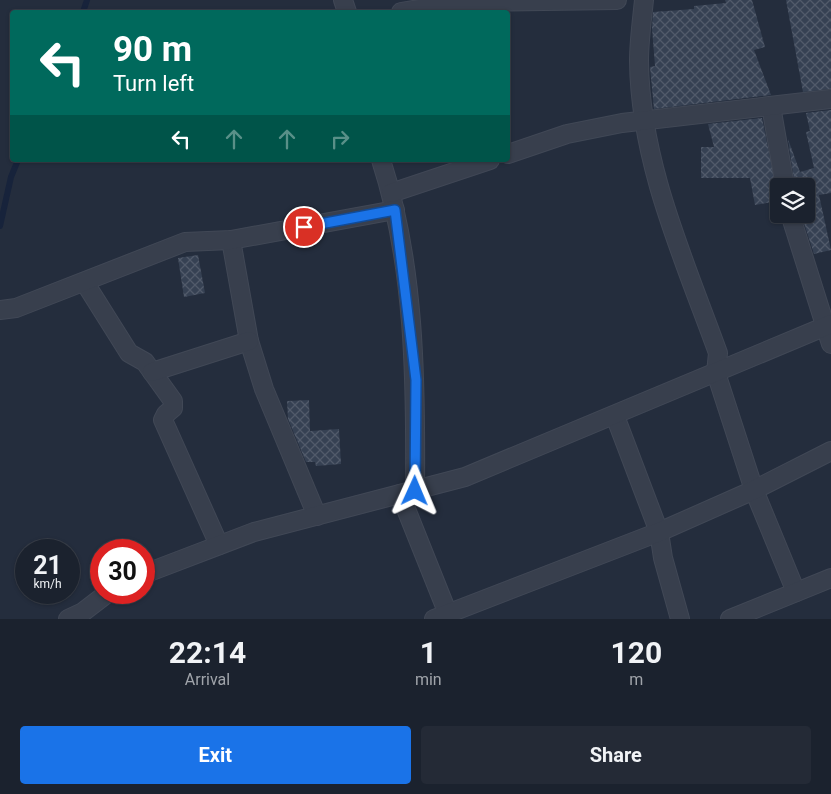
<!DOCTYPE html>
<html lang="en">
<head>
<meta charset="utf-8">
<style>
  :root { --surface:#1b222e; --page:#242a36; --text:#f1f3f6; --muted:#a0a4aa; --line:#393f4a; --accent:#1a73e8 }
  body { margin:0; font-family:Roboto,sans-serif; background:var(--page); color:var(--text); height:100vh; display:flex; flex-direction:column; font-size:19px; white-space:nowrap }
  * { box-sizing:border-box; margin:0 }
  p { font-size:16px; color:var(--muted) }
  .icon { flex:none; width:28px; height:28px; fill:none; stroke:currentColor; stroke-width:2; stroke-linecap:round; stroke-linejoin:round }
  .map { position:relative; height:619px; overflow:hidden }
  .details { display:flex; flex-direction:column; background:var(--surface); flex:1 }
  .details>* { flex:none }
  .hud { position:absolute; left:10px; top:10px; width:500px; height:152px; border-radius:5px; box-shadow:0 1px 4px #0004,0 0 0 1px var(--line); background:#00695c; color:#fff; overflow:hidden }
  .controls { position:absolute; left:770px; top:178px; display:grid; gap:10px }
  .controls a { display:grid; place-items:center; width:45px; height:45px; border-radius:5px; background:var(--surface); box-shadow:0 1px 4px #0004,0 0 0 1px var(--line); font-size:25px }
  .speed { position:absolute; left:15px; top:539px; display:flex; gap:10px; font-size:25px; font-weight:700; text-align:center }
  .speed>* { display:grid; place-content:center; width:65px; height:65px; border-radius:50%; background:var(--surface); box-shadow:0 1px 4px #0004,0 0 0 1px var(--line); line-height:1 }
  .speed small { font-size:12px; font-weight:400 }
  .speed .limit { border:8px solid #d22; background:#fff; color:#111 }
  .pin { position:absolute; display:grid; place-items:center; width:42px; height:42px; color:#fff; margin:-21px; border:2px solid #fff; border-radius:50%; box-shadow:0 1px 5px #0007 }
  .me { position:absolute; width:55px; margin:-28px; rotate:1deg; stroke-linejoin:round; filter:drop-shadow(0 0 4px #0008) }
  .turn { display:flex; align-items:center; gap:18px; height:105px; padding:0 20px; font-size:22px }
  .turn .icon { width:65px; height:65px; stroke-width:2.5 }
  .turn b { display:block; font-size:35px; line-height:42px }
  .lanes { display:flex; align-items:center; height:48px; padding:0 20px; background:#0003; justify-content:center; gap:25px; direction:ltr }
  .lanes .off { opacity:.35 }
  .eta { display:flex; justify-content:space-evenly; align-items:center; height:85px; text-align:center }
  .eta b { font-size:30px; font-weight:700; line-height:35px }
  .action { display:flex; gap:10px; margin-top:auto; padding:10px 20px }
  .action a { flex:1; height:58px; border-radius:5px; background:var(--accent); color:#fff; font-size:20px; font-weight:700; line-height:58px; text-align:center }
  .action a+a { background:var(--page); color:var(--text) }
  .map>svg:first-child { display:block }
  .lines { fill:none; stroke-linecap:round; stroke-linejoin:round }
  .stream { stroke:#17233b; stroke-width:6 }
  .building { fill:url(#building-cross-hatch) }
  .minor-casing { stroke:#414856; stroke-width:20 }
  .minor { stroke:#383f4d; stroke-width:18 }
  .route-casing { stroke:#114b97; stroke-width:12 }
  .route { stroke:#1a73e8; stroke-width:9 }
</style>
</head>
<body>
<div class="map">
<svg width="831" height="619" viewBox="0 0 831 619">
  <defs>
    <pattern id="building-cross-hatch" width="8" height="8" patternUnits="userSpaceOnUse" patternTransform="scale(1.25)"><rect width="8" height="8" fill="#364153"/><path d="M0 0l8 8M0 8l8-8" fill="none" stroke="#515a6a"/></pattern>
  </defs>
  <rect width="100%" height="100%" fill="#242d3d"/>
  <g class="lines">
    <g class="stream">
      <polyline points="83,12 87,0"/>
      <polyline points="0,226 11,177 18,160"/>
    </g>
  </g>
  <g class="building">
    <polygon points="725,0 752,0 765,47 754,50 771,95 654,109 650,67 655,66 652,28 653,12 694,9 694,6 726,3"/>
    <polygon points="786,0 831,0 831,89 803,92"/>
    <polygon points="831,110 831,193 819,195 831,250 814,254 801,214 806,214 806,186 795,186 788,139 800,172 814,168 806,132 810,131 806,113"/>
    <polygon points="762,118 779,201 755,205 750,178 701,178 701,147 714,147 708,124"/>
    <polygon points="198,255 205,293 184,297 178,258"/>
    <polygon points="309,400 310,431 339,429 341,464 316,466 315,462 306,462 288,419 287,401"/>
  </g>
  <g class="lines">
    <defs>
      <g id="minor">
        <polyline points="343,0 347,12"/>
        <path d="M 644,0 C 642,20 639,41 639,61 C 640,163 684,259 718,353 L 716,373 L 754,490 L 796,592"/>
        <polyline points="401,12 463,2 617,0"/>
        <polyline points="771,106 785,186"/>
        <polyline points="508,154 567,134 622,123 831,99"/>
        <path d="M 381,160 C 415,265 416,381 415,491"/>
        <polyline points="391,193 490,160"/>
        <polyline points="790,214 831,344"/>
        <polyline points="231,240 249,341 264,389 317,516"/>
        <polyline points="85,283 129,353 145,362 173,401 173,408 166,414 163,420 219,545"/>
        <polyline points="0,310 16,308 185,242 231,240 395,210"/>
        <polyline points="152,372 249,341"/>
        <polyline points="615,416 659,532 663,558 680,619"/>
        <polyline points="400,494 450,619"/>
        <polyline points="144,574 254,532 465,477 831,324"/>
        <polyline points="68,619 83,612 109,592"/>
        <polyline points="434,619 659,532 754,490 831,451"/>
        <polyline points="730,619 831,578"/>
      </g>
    </defs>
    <use href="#minor" class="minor-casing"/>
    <use href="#minor" class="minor"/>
  </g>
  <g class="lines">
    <defs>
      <polyline id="route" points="304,227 395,210 416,380 415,491"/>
    </defs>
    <use href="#route" class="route-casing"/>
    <use href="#route" class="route"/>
  </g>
</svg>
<div class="controls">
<a><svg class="icon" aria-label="layers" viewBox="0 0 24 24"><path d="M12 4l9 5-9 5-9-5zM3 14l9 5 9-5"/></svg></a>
</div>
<div class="speed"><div>21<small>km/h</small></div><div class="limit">30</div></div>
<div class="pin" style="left:304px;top:227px;background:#d93025"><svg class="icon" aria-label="arrive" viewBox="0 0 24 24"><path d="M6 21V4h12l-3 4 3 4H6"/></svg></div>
<svg class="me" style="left:415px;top:491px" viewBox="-20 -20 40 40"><path d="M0-17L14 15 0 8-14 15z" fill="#1a73e8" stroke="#fff" stroke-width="4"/></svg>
<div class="hud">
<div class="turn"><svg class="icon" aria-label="left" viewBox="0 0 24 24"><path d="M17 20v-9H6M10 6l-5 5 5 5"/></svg><div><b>90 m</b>Turn left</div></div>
<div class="lanes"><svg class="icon" aria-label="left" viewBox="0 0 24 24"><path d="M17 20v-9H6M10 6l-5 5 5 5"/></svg><svg class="icon off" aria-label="ahead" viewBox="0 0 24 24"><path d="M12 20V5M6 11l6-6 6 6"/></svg><svg class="icon off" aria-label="ahead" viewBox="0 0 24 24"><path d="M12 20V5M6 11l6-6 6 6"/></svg><svg class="icon off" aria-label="right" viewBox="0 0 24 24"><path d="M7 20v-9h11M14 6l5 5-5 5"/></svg></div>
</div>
</div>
<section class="details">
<div class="eta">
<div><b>22:14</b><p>Arrival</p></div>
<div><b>1</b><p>min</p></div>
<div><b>120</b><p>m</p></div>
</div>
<div class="action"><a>Exit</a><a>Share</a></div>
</section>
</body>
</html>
